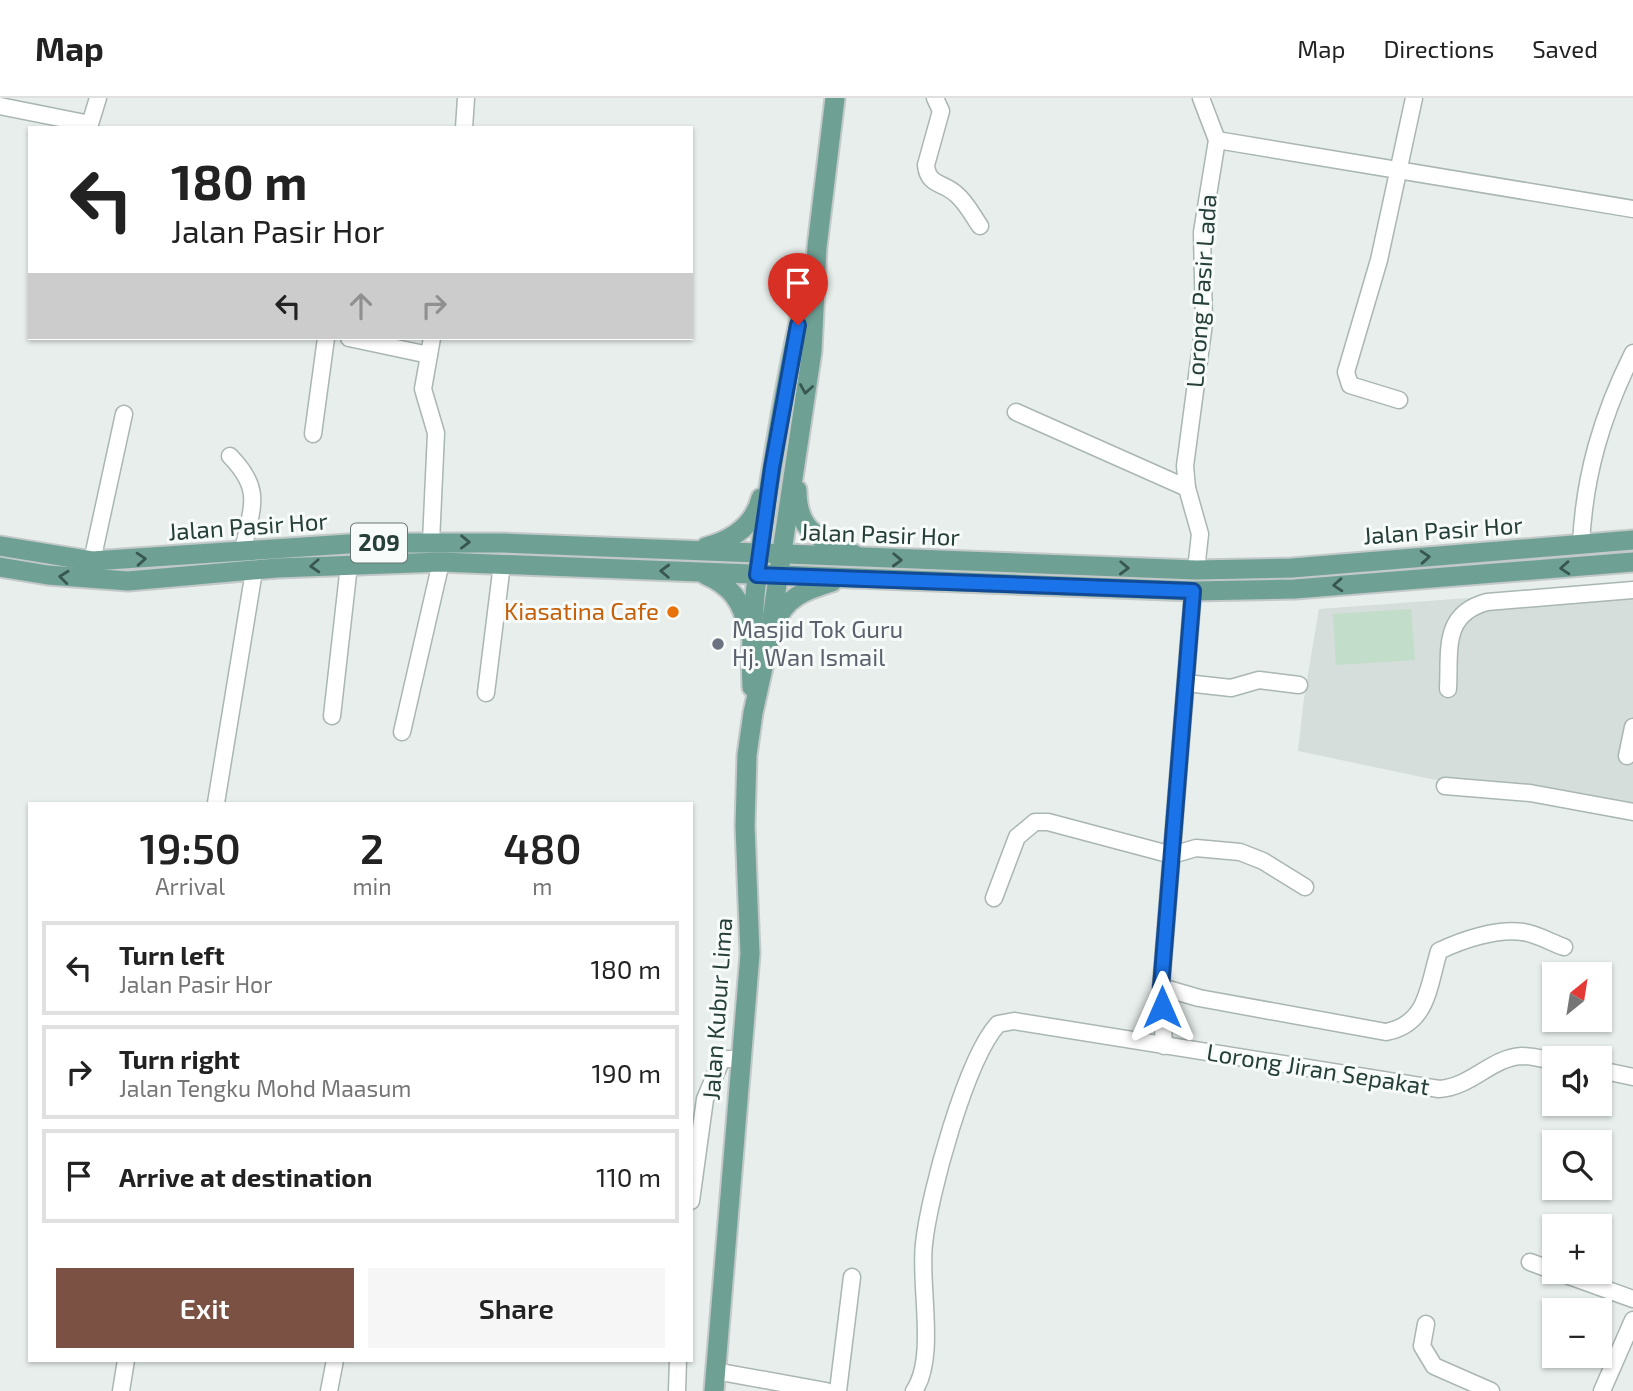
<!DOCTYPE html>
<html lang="en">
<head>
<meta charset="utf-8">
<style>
  :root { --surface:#fff; --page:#f6f6f6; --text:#222; --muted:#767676; --line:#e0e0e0; --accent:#7b5143 }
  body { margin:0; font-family:"Exo 2",sans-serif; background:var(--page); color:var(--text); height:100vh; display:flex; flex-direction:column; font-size:26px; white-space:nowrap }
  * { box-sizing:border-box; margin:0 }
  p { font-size:23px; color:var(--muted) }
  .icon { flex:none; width:38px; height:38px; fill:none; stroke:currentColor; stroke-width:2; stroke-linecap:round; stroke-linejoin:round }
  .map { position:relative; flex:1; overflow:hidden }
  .side { position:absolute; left:28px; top:704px; width:665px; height:560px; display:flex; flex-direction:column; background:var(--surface); border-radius:0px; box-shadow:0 2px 5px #0004 }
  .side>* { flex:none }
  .top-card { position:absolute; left:28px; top:28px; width:665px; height:214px; border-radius:0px; box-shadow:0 2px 5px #0004; background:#fff; color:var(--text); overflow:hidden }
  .needle { width:46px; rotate:30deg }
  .buttons { position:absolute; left:1542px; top:864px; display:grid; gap:14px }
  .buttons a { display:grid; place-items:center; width:70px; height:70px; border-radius:0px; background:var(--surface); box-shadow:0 2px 5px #0004; font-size:35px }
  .pin { position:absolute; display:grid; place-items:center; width:60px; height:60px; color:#fff; margin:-72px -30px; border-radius:50% 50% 50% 0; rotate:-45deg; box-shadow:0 0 7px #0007 }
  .pin .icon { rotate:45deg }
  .me { position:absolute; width:77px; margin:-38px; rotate:0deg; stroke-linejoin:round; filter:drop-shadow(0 0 5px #0008) }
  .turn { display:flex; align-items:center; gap:24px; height:147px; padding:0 28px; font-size:32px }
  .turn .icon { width:91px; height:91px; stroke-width:2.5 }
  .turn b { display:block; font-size:49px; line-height:60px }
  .lanes { display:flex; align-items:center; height:66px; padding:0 28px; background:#0003; justify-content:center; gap:35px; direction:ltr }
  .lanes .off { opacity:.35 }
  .eta { display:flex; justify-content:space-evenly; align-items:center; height:119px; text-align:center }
  .eta b { font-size:42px; font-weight:600; line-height:49px }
  .action { display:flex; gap:14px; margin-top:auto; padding:14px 28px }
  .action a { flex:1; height:80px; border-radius:0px; background:var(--accent); color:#fff; font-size:28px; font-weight:600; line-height:80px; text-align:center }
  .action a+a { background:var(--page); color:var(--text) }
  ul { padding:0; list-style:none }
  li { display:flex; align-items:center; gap:21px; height:94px; margin:0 14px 10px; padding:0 14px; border:4px solid var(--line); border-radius:0px }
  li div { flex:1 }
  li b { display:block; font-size:26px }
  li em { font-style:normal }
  header { display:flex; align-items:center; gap:42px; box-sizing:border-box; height:98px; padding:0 35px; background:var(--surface); border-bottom:2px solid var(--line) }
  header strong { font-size:33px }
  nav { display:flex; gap:38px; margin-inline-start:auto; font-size:24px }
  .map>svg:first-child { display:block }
  .built { fill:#d5deda }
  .green { fill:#c2ddc9 }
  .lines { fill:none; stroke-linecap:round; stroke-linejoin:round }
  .minor-casing { stroke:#a9b6b2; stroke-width:19 }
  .major-casing { stroke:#c2c9c8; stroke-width:23 }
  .minor { stroke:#fff; stroke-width:16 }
  .major { stroke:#6fa094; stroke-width:19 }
  .oneway { stroke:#385750 }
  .route-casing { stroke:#114b97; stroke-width:18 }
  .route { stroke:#1a73e8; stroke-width:12 }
  .food-dot { fill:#e8710a; stroke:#f7fbf9; stroke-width:2.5 }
  .worship-dot { fill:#6b7280; stroke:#f7fbf9; stroke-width:2.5 }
  .labels { text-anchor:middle; stroke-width:6; stroke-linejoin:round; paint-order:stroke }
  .shield { fill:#f7fbf9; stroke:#657773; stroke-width:2 }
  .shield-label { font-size:23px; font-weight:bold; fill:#263f39 }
  .street-label { font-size:24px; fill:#263f39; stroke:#f7fbf9 }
  .food-label { font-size:24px; fill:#c56008; stroke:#f7fbf9; text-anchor:end }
  .worship-label { font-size:24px; fill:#5b616d; stroke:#f7fbf9; text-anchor:start }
</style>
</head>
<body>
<header>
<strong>Map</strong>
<nav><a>Map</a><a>Directions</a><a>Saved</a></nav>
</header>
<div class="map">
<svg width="1633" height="1293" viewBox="0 0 1633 1293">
  <rect width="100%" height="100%" fill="#e7eeeb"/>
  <polygon class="built" points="1633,488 1633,710 1509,687 1436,682 1298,653 1304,600 1319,511"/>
  <polygon class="green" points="1411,511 1415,562 1336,567 1333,516"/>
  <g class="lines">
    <defs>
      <g id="minor">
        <path d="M 935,0 L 941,13 L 926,67 C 928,88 943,84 956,96 C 966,104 973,118 980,128"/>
        <polyline points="0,8 90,26 98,0"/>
        <polyline points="464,30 466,0"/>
        <polyline points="1217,42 1633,111"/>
        <polyline points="349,240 429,257"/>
        <polyline points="1399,302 1350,287 1346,274 1379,162 1414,0"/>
        <polyline points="1016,314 1187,390"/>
        <polyline points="313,336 326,240"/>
        <path d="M 230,358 C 264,393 251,409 243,453"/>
        <polyline points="431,444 436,335 423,291 432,240"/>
        <path d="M 1581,447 C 1584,378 1602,317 1633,255"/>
        <polyline points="92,463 124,316"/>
        <polyline points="1196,472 1200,436 1187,390 1185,368 1204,225 1202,134 1217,42 1201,0"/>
        <polyline points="1186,585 1231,590 1259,582 1299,587"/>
        <path d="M 1448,591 C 1450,552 1442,516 1487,504 L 1633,492"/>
        <polyline points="486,595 502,466"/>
        <polyline points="332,618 349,467"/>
        <polyline points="402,634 441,464"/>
        <polyline points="1627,658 1633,629"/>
        <polyline points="1445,688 1530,695 1633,714"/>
        <polyline points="216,705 254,473"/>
        <polyline points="994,800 1017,739 1035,724 1048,724 1172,757 1196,750 1240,754 1263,763 1305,789"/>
        <path d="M 1161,889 L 1199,900 L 1386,934 C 1428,926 1428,889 1439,853 C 1462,842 1497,830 1523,834 C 1537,836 1552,845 1564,849"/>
        <polyline points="1164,948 1161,889 1193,493"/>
        <polyline points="1600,972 1633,979"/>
        <polyline points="691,1103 705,1001 721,963 724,961 741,961"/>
        <polyline points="1530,1164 1554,1173"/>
        <polyline points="1558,1174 1633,1201"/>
        <polyline points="1426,1226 1422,1248 1434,1268 1491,1293"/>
        <polyline points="715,1273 826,1293"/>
        <polyline points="121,1293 126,1262"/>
        <polyline points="329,1293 335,1262"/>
        <polyline points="677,1293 678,1262"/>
        <polyline points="838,1293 852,1179"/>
        <path d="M 914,1293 C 937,1259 919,1187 924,1146 C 929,1097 966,961 998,926 L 1014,923 L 1439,991 C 1471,989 1491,960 1521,958 C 1532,958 1543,961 1554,963"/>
        <polyline points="1602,1293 1633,1222"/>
      </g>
      <g id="major">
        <path d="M 797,392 C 797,436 821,440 855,457"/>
        <polyline points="0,448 92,463 363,445 503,445 1196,472 1292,470 1633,442"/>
        <path d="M 706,449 C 732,442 754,428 761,400"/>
        <polyline points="0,469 48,477 128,483 277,470 441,464 1193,493 1295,491 1633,464"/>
        <path d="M 706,477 C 731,488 743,504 747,530"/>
        <path d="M 775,526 C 785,499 806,492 832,484"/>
        <path d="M 752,589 C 749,529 758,469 766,409 C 777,337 789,265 806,194"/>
        <polyline points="714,1293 750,856 745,728 747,657 753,615 768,547 812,253 817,149 835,0"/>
      </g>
    </defs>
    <use href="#minor" class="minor-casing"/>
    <use href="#major" class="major-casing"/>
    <use href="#minor" class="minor"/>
    <use href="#major" class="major"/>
  </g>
  <defs><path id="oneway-chevron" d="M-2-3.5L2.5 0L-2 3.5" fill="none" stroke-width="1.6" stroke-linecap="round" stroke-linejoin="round" transform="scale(1.75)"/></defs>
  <g class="oneway">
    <use href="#oneway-chevron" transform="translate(806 291) rotate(99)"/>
    <use href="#oneway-chevron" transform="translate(465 444) rotate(1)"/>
    <use href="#oneway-chevron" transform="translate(1425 459) rotate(-4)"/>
    <use href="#oneway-chevron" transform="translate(141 461) rotate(-4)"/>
    <use href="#oneway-chevron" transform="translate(897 462) rotate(2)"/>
    <use href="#oneway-chevron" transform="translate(315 468) rotate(177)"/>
    <use href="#oneway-chevron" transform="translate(1124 470) rotate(2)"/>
    <use href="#oneway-chevron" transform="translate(1565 470) rotate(176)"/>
    <use href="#oneway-chevron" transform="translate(665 473) rotate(-178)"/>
    <use href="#oneway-chevron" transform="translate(64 479) rotate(-174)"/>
    <use href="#oneway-chevron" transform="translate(1338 487) rotate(176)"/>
  </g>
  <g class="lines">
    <defs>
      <polyline id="route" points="798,227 772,370 757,477 1193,493 1161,889 1162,909"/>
    </defs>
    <use href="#route" class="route-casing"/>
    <use href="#route" class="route"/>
  </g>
  <circle class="food-dot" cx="673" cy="514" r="7"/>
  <circle class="worship-dot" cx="718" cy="546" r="7"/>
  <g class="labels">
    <rect class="shield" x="351" y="425.5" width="56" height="39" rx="5"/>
    <g class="shield-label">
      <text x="379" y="453">209</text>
    </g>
    <g class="street-label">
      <text transform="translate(1202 193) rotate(-86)" y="8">Lorong Pasir Lada</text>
      <text transform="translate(248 429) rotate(-4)" y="8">Jalan Pasir Hor</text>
      <text transform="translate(1443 433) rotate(-4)" y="8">Jalan Pasir Hor</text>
      <text transform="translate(880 437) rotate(2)" y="8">Jalan Pasir Hor</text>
      <text transform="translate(718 911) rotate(-86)" y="8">Jalan Kubur Lima</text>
      <text transform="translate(1318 972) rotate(9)" y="8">Lorong Jiran Sepakat</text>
    </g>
    <g class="food-label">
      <text x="659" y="522">Kiasatina Cafe</text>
    </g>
    <g class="worship-label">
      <text x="732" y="540">Masjid Tok Guru<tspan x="732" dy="28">Hj. Wan Ismail</tspan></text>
    </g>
  </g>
</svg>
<div class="buttons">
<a><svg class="needle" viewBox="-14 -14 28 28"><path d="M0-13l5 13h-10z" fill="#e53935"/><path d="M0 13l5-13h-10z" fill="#767676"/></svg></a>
<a><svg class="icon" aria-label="sound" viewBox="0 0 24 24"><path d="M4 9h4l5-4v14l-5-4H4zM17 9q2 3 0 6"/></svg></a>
<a><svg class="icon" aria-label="search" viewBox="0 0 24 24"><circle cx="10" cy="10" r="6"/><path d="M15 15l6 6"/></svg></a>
<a>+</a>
<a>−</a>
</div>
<div class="pin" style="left:798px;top:227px;background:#d93025"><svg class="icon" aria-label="arrive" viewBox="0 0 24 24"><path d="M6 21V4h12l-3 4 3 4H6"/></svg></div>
<svg class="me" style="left:1162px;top:909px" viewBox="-20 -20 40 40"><path d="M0-17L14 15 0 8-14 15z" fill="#1a73e8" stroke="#fff" stroke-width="4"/></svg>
<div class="top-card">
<div class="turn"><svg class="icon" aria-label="left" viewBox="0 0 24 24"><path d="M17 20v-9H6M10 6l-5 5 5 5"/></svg><div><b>180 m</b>Jalan Pasir Hor</div></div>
<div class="lanes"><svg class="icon" aria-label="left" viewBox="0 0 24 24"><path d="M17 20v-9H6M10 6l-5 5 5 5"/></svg><svg class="icon off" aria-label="ahead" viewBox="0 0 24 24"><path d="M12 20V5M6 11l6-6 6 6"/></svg><svg class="icon off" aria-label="right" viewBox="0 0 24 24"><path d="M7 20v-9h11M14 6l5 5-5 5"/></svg></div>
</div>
<section class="side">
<div class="eta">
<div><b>19:50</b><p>Arrival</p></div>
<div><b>2</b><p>min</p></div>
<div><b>480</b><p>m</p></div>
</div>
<ul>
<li><svg class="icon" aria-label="left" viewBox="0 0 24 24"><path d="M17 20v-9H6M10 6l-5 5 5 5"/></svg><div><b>Turn left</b><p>Jalan Pasir Hor</p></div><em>180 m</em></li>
<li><svg class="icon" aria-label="right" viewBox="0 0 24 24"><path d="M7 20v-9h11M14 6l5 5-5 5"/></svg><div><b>Turn right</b><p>Jalan Tengku Mohd Maasum</p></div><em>190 m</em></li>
<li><svg class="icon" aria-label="arrive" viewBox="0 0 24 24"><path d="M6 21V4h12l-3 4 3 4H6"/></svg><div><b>Arrive at destination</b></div><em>110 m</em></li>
</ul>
<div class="action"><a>Exit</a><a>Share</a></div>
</section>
</div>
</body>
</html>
